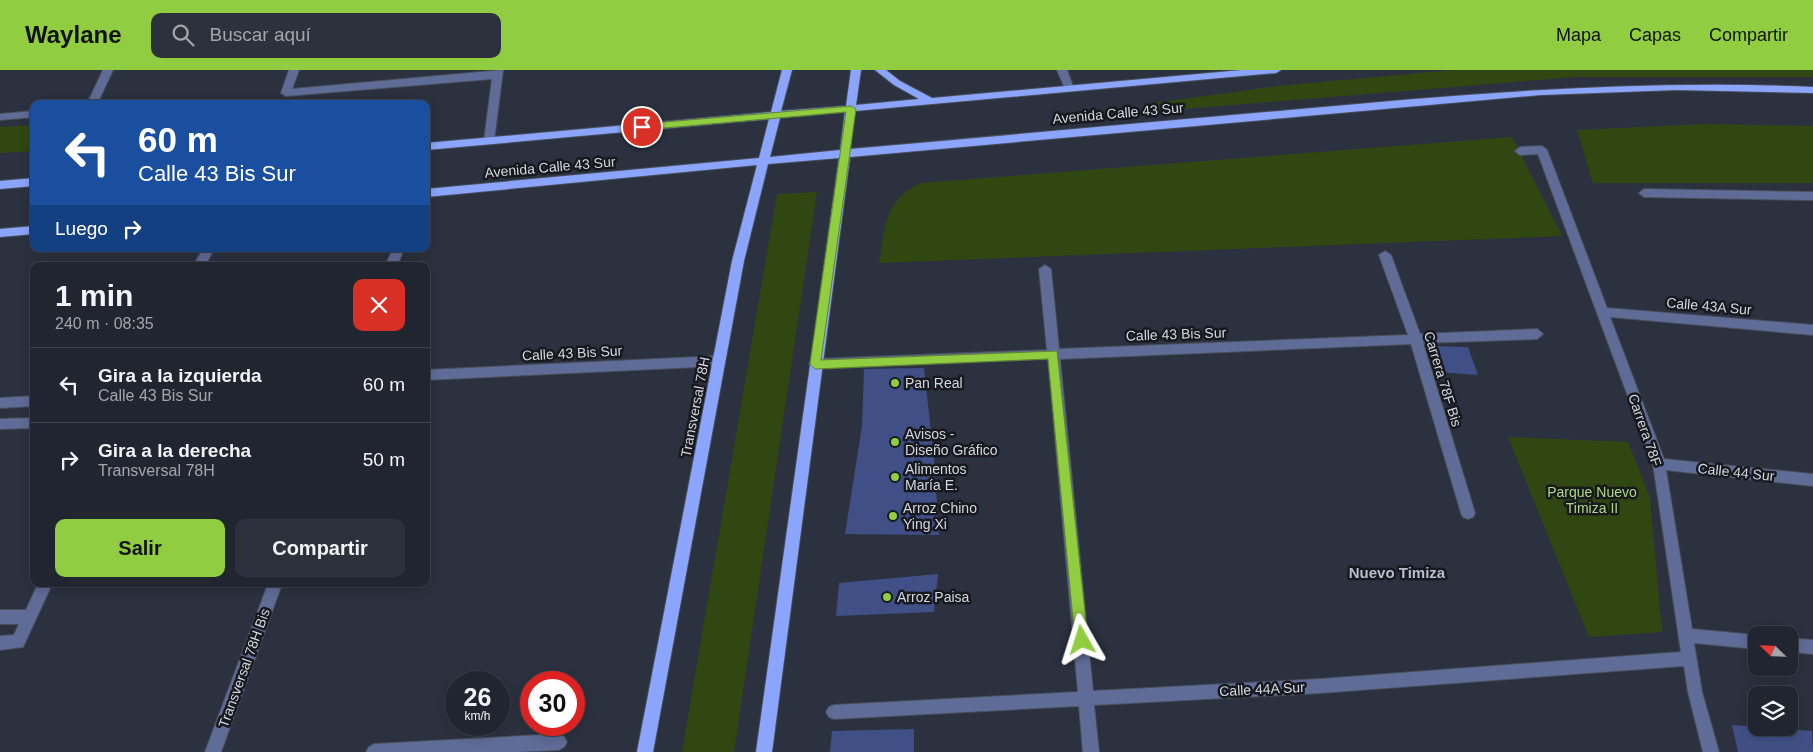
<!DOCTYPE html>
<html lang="es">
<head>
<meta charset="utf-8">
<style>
  :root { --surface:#21252f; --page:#2d313b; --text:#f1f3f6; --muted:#a2a5aa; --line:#3e424b; --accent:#90cd41 }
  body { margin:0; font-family:Arial,sans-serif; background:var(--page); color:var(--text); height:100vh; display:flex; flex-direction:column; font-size:19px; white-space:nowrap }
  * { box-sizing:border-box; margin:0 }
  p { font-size:16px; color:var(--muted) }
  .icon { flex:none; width:28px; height:28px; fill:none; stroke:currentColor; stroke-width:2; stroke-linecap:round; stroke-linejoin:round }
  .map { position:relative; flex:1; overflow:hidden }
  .side { position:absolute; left:30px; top:192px; width:400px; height:325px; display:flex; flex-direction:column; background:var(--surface); border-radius:10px; box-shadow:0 2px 12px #0003,0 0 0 1px var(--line) }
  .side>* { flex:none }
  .banner { position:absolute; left:30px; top:30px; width:400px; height:152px; border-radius:10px; box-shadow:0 2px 12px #0003,0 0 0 1px var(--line); background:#1a4fa0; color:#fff; overflow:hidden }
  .needle { width:32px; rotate:293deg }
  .controls { position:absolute; left:1748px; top:556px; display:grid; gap:10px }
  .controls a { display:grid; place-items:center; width:50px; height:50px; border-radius:10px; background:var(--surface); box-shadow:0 2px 12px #0003,0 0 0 1px var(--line); font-size:25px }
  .speed { position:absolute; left:445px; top:601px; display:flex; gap:10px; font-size:25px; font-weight:700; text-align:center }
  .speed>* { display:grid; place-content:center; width:65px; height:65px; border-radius:50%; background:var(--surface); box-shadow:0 2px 12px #0003,0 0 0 1px var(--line); line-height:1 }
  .speed small { font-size:12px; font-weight:400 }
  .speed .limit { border:8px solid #d22; background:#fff; color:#111 }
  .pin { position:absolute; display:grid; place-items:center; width:42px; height:42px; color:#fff; margin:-21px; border:2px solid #fff; border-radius:50%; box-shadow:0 1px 5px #0007 }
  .me { position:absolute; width:55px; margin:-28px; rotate:354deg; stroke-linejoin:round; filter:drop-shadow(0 0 4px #0008) }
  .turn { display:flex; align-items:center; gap:18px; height:105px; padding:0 25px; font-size:22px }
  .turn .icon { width:65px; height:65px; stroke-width:2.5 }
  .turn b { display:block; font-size:35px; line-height:42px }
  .then { display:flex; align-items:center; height:48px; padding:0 25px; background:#0003; gap:10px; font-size:19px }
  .round { display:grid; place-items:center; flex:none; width:52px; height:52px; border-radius:10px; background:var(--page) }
  .headline { display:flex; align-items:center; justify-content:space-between; height:85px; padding:0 25px }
  h1 { font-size:30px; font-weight:800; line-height:38px }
  .primary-button { display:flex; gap:10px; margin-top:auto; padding:10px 25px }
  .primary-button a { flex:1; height:58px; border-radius:10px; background:var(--accent); color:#111; font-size:20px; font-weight:800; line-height:58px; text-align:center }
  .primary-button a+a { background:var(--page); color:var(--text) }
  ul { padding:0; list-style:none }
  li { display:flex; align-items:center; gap:15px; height:75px; padding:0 25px; border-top:1px solid var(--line) }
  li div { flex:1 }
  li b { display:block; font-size:19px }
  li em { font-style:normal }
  header { display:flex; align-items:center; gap:30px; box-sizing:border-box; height:70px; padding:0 25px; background:var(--accent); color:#111 }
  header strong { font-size:24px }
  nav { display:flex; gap:28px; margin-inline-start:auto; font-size:18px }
  .search { width:350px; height:45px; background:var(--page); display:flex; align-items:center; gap:12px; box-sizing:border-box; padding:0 18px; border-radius:10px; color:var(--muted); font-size:19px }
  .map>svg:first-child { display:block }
  .green { fill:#304712 }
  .building { fill:#405087 }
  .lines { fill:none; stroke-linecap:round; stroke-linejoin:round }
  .minor-casing { stroke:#4a4f5c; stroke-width:2 }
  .major-casing { stroke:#4a4f5c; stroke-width:2 }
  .minor { fill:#5f6c97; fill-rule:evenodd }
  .major { fill:#8ba5fc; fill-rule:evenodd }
  .route { fill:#90cd41; stroke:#5e852a }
  .poi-dot { fill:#90cd41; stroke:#17191f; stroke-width:2 }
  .labels { text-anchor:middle; stroke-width:5; stroke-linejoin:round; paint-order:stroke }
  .street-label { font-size:14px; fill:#d3d6e0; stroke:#17191f }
  .poi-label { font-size:14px; fill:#d3d6e0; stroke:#17191f; text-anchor:start }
  .park-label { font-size:14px; fill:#add882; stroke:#17191f }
  .neighbourhood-label { font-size:15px; font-weight:bold; fill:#b7bdcf; stroke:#17191f }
</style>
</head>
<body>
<header>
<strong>Waylane</strong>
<div class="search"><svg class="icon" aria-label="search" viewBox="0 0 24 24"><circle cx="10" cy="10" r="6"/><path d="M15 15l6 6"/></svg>Buscar aquí</div>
<nav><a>Mapa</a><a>Capas</a><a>Compartir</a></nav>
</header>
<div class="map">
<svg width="1813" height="682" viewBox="0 0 1813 682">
  <rect width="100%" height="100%" fill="#2c313f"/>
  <g class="green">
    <polygon points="1453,0 1813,0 1813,7 1574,7 1149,42 1146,34 1277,16"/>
    <polygon points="1705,54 1813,56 1813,113 1593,113 1577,60"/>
    <polygon points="34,55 34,81 0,83 0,57"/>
    <path d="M 1512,67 L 1562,166 L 879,193 C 886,156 883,132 920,113 Z"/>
    <polygon points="817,122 734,682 682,682 777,124"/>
    <polygon points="1508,367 1628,372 1650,428 1662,562 1589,567"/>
  </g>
  <g class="building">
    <polygon points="1430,276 1468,277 1478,305 1437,302"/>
    <polygon points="924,298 934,389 939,465 845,464 862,356 864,299"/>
    <polygon points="938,504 934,542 836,546 839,513"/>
    <polygon points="1732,655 1812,661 1813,682 1738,682"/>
    <polygon points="914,659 914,682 830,682 832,661"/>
  </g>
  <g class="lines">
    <defs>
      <g id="minor">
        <polygon points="103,0 113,0 97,34 87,34"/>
        <polygon points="289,0 299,0 292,19 503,0 494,71 489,74 484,71 492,9 286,26 281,23"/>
        <polygon points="1057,0 1067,0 1074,19 1072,21 1066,21"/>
        <polygon points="34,41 34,47 0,50 0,44"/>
        <polygon points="1542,76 1547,80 1607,238 1813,255 1813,265 1610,247 1664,389 1813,404 1813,416 1666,400 1692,559 1756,565 1756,579 1694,573 1702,622 1719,682 1703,682 1688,622 1684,596 1320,623 1094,635 1099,682 1083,682 1079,636 834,649 829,647 826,642 829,637 834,635 1078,622 1048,289 815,299 811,297 809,294 811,291 815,289 1047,280 1039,199 1045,195 1051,199 1059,279 1408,265 1379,185 1385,181 1391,185 1420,264 1537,259 1543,264 1537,269 1423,273 1475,443 1473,447 1468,449 1463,447 1461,443 1411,274 1060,289 1093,621 1320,609 1681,582 1653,394 1538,84 1520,85 1515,81 1520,77"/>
        <polygon points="1644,119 1813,122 1813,130 1644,127 1639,123"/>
        <polygon points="203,179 214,179 205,196 193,196"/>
        <polygon points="393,179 404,179 397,196 385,196"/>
        <polygon points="719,286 723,288 725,291 723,294 719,296 426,310 426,300"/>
        <polygon points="34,326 34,336 0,338 0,328"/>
        <polygon points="34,348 34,358 0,359 0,349"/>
        <polygon points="38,514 52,514 23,577 0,580 0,566 14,565 19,554 0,554 0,540 26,540"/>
        <polygon points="268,514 282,514 221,682 205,682"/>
        <polygon points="1789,568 1813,570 1813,584 1789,582"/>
        <polygon points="559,664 564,667 567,672 564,677 559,680 515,682 366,682 369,677 374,674"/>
      </g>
      <g id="major">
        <path d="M 782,0 L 792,0 L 781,41 L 846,36 L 851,0 L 861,0 L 856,35 L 919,29 L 894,15 L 875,0 L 886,0 L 900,11 L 932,28 L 1242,0 L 1281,0 L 1276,3 L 855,41 L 850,79 C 997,66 1144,53 1290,40 C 1465,24 1637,9 1813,17 L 1813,23 L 1677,20 L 1541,25 L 850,87 L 772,682 L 756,682 L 839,88 L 768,94 L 744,191 L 653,682 L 637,682 L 732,191 L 757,95 L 426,127 L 426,119 L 759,88 L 769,49 L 426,80 L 426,73 L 771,42 ZM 845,42 L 840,80 L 770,87 L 780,48 Z"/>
        <polygon points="34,108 34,116 0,119 0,111"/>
        <polygon points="34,156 34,164 0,167 0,159"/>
      </g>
    </defs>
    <use href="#minor" class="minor-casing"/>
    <use href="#major" class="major-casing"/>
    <use href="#minor" class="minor"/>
    <use href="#major" class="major"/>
  </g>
  <polygon class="route" points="851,36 856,39 821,290 1057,281 1088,570 1086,574 1082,576 1077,574 1075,570 1048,289 815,299 810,294 846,42 642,60 638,57 642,54"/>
  <g class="poi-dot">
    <circle cx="895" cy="313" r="5"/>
    <circle cx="895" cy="372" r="5"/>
    <circle cx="895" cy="407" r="5"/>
    <circle cx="893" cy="446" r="5"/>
    <circle cx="887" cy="527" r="5"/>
  </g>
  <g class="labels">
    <g class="street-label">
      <text transform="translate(1118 43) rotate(-5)" y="5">Avenida Calle 43 Sur</text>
      <text transform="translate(550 97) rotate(-5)" y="5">Avenida Calle 43 Sur</text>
      <text transform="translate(1709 236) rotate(5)" y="5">Calle 43A Sur</text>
      <text transform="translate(1176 264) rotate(-2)" y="5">Calle 43 Bis Sur</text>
      <text transform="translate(572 283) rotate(-3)" y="5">Calle 43 Bis Sur</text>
      <text transform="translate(1443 309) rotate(73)" y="5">Carrera 78F Bis</text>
      <text transform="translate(695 337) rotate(-79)" y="5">Transversal 78H</text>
      <text transform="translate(1645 360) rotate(71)" y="5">Carrera 78F</text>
      <text transform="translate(1736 402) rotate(6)" y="5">Calle 44 Sur</text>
      <text transform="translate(244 598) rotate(-70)" y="5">Transversal 78H Bis</text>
      <text transform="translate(1262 619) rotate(-3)" y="5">Calle 44A Sur</text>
    </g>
    <g class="poi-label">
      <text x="905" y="318">Pan Real</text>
      <text x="905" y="369">Avisos -<tspan x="905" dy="16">Diseño Gráfico</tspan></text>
      <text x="905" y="404">Alimentos<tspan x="905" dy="16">María E.</tspan></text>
      <text x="903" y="443">Arroz Chino<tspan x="903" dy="16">Ying Xi</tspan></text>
      <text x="897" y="532">Arroz Paisa</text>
    </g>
    <g class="park-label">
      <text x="1592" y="427">Parque Nuevo<tspan x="1592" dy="16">Timiza II</tspan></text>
    </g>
    <g class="neighbourhood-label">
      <text x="1397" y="508">Nuevo Timiza</text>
    </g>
  </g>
</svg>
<div class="controls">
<a><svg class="needle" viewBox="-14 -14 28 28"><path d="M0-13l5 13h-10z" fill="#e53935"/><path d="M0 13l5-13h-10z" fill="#a2a5aa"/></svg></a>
<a><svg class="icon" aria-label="layers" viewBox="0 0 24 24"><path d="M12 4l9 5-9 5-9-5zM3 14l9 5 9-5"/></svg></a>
</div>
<div class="speed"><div>26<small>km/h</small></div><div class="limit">30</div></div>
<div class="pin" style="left:642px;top:57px;background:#d93025"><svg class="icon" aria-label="arrive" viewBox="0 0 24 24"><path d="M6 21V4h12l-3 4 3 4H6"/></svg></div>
<svg class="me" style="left:1082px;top:570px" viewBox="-20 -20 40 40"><path d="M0-17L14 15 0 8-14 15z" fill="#90cd41" stroke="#fff" stroke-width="4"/></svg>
<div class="banner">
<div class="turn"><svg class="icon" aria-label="left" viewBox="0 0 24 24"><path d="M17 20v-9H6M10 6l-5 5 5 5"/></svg><div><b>60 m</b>Calle 43 Bis Sur</div></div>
<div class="then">Luego<svg class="icon" aria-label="right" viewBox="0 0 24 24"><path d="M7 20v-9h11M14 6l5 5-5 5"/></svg></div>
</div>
<section class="side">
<div class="headline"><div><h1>1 min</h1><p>240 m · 08:35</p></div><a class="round" style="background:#d93025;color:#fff"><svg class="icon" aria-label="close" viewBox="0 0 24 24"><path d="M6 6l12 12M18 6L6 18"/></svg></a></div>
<ul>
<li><svg class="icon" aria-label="left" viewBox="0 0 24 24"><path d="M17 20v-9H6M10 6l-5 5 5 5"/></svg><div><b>Gira a la izquierda</b><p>Calle 43 Bis Sur</p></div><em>60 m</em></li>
<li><svg class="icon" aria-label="right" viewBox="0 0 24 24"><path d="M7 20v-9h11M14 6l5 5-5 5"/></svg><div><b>Gira a la derecha</b><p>Transversal 78H</p></div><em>50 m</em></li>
</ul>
<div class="primary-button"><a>Salir</a><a>Compartir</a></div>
</section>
</div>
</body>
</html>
